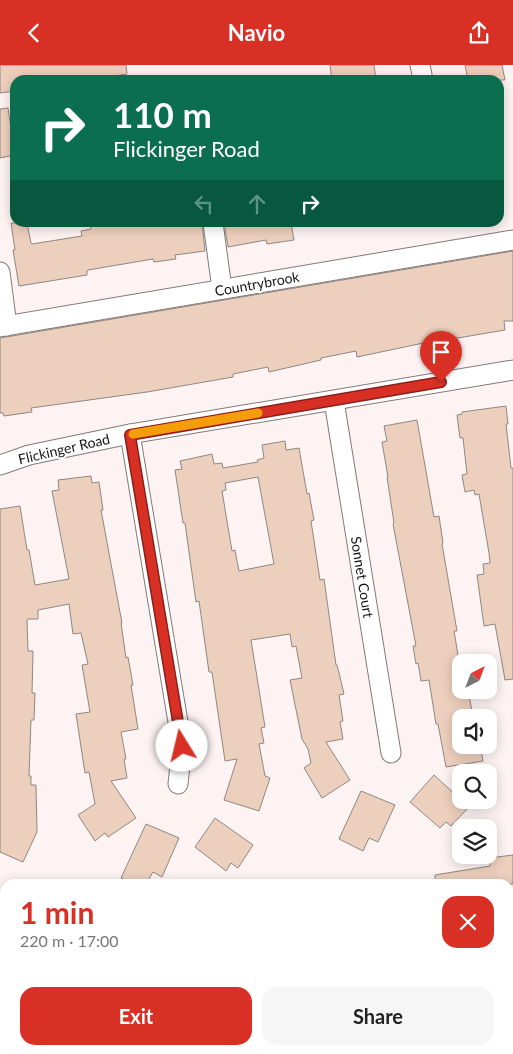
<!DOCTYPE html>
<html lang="en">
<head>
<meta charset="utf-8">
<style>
  :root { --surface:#fff; --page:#f6f6f6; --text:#222; --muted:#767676; --accent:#d93025 }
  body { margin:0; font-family:Lato,sans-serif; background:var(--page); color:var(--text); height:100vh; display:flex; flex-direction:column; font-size:19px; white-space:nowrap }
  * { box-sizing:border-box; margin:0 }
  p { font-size:16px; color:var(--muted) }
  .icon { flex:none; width:28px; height:28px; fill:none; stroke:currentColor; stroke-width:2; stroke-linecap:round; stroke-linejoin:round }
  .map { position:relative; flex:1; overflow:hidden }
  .side { position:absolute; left:0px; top:814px; width:514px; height:176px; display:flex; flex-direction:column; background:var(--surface); border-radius:15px 15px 0 0; box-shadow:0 2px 12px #0003 }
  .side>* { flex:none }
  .guide { position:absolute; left:10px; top:10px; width:494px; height:152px; border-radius:15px; box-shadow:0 2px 12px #0003; background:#0b6e4f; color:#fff; overflow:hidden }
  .needle { width:32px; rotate:42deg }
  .tools { position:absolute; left:452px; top:589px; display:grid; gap:10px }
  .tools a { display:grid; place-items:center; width:45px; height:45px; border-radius:10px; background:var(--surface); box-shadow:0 2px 12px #0003; font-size:25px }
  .pin { position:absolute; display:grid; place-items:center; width:42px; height:42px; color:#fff; margin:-51px -21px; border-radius:50% 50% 50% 0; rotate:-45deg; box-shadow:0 0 5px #0007 }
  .pin .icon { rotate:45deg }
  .me { position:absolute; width:55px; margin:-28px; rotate:351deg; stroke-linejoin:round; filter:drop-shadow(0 0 4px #0008) }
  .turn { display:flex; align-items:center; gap:18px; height:105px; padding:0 20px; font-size:22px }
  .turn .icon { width:65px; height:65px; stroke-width:2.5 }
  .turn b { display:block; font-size:35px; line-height:42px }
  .lanes { display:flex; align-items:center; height:48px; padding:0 20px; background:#0003; justify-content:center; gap:25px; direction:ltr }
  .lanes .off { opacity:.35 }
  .round { display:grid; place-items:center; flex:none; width:52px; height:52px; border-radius:15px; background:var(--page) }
  .head { display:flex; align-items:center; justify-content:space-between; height:85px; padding:0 20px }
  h1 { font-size:30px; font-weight:700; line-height:38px; color:var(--accent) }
  .cta { display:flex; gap:10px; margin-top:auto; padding:10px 20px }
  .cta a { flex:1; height:58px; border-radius:15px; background:var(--accent); color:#fff; font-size:20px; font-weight:700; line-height:58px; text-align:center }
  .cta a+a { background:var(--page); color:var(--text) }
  header { display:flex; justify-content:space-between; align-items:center; height:65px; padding:0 20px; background:var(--accent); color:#fff; font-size:22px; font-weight:700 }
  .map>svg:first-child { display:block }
  .building { fill:#edcfbd; stroke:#8f8782; fill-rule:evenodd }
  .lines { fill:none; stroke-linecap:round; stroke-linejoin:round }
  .minor-casing { stroke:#837979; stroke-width:21 }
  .minor { stroke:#fff; stroke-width:19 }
  .route-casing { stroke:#8d1f18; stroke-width:12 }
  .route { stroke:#d93025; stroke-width:9 }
  .slow { stroke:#f59e0b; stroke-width:9 }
  .labels { text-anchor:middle; stroke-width:4; stroke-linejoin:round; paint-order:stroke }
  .street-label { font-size:14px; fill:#171414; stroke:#fff }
</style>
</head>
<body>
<header><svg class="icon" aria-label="back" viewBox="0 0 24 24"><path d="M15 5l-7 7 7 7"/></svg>Navio<svg class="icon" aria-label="share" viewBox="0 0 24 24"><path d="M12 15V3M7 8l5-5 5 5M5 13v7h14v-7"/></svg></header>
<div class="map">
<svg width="513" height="989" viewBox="0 0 513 989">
  <rect width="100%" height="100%" fill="#fef3f3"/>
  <g class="building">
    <polygon points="0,0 126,0 127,9 88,15 15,15 15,26 0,28"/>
    <polygon points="330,0 374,0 376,15 332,15"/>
    <polygon points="465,0 502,0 505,15 468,15"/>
    <polygon points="8,43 15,90 0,93 0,44"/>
    <polygon points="11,158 27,158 31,178 32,179 82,171 81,166 91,164 90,160 110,158 113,158 114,161 134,158 202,158 205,186 175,190 176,194 154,197 153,194 88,205 87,207 87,210 19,221 13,185 15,185"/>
    <polygon points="224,158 291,158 294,175 267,179 266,175 228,182"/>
    <polygon points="513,186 513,256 504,256 505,265 452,274 453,275 434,279 433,276 357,292 356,286 321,293 321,295 269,307 268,302 233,309 233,312 147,327 31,343 32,347 4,351 3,348 0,348 0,273"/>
    <polygon points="506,341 508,359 506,359 511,403 513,403 513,614 505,615 495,559 484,561 477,510 484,509 483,499 490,498 489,488 479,429 475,430 474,425 465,427 462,410 467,409 463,373 460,373 457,350 462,349 462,347"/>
    <polygon points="417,355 434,452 439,451 443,478 442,479 457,566 454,566 461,608 461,625 468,625 473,652 461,652 461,680 480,680 483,696 446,702 438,659 436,659 429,615 421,616 418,598 416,599 413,581 416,581 393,459 394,458 387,412 388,412 382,377 387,376 384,361"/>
    <path d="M 285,376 L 286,385 L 299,383 L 307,429 L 309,428 L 314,455 L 311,456 L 320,515 L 324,514 L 336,600 L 337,600 L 340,612 L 344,629 L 339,630 L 343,656 L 340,657 L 343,674 L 326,677 L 350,715 L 322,733 L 304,703 L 311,698 L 308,684 L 302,674 L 290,615 L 302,613 L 296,581 L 292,582 L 290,569 L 251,575 L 265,662 L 261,663 L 264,678 L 259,679 L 265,711 L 270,713 L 259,746 L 224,735 L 237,694 L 225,696 L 212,607 L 209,607 L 199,536 L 196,537 L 185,458 L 183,458 L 175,405 L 182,404 L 180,396 L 212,389 L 214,399 L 222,398 L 223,403 L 258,397 L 257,395 L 264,393 L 262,380 ZM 258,412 L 274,499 L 239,506 L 235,485 L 232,486 L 222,426 L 226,425 L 225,418 Z"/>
    <polygon points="91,411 92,418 99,417 103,445 101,445 122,558 121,558 126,593 128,592 133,620 131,620 138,664 121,667 126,694 124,694 127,713 111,716 136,753 108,772 105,768 95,776 78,750 95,739 89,707 85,708 76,649 90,647 82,600 88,599 81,568 73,569 69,539 38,545 38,554 28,554 27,556 28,586 33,586 32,628 35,628 34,655 31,655 29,711 31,711 31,720 36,720 37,767 23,797 0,787 0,444 20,441 27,485 29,485 35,520 69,514 52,426 59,425 58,415"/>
    <polygon points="434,710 469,742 451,761 446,757 440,763 410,737"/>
    <polygon points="361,726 395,740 378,777 369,773 363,786 339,774"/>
    <polygon points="215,753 253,780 238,803 231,798 226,806 195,782"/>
    <polygon points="146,759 179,773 162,812 153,807 146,819 134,819 121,813"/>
    <polygon points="513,790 513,819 435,819 435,810 490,801 489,793"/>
  </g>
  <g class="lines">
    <defs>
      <g id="minor">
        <polyline points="420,0 422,10"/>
        <polyline points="213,158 222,224"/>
        <polyline points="0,207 7,261"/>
        <polyline points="0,262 513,175"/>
        <polyline points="334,336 391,688"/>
        <polyline points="130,369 182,681 178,719"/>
        <polyline points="0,400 29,390 130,369 513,305"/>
        <polyline points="509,879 513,877"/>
        <polyline points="0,984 5,983"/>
      </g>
    </defs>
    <use href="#minor" class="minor-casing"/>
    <use href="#minor" class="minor"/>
  </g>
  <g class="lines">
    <defs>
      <polyline id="route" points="182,681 130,370 441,317"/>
    </defs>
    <use href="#route" class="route-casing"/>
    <use href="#route" class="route"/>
    <polyline class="slow" points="133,369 258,348"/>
  </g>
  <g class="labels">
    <g class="street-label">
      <text transform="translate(257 219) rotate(-10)" y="5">Countrybrook</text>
      <text transform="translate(64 384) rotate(-13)" y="5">Flickinger Road</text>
      <text transform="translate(362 512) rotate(81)" y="5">Sonnet Court</text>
    </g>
  </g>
</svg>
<div class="tools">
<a><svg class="needle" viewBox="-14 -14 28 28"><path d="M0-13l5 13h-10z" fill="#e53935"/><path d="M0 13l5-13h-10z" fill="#767676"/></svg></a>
<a><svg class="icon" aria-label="sound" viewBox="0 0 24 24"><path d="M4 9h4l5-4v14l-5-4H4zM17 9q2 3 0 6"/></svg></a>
<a><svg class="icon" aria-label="search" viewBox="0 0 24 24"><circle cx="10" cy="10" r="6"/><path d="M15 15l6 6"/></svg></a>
<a><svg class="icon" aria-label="layers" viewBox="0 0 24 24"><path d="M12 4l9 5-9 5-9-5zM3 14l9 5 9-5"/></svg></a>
</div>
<div class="pin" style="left:441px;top:317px;background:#d93025"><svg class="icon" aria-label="arrive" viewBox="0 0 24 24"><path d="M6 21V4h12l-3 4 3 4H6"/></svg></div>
<svg class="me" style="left:182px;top:681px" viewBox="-20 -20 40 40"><circle r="19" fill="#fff"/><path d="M0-13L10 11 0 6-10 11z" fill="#d93025"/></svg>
<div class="guide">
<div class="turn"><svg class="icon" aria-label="right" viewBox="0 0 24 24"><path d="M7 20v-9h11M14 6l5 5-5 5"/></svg><div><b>110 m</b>Flickinger Road</div></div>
<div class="lanes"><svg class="icon off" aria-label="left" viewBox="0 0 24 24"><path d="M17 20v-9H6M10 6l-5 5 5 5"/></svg><svg class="icon off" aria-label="ahead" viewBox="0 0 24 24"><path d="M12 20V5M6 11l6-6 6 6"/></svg><svg class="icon" aria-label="right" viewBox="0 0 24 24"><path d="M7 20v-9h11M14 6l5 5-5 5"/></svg></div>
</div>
<section class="side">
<div class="head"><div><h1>1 min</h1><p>220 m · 17:00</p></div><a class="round" style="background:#d93025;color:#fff"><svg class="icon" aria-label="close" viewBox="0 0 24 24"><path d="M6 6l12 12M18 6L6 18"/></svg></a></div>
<div class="cta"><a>Exit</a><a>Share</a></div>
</section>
</div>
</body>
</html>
